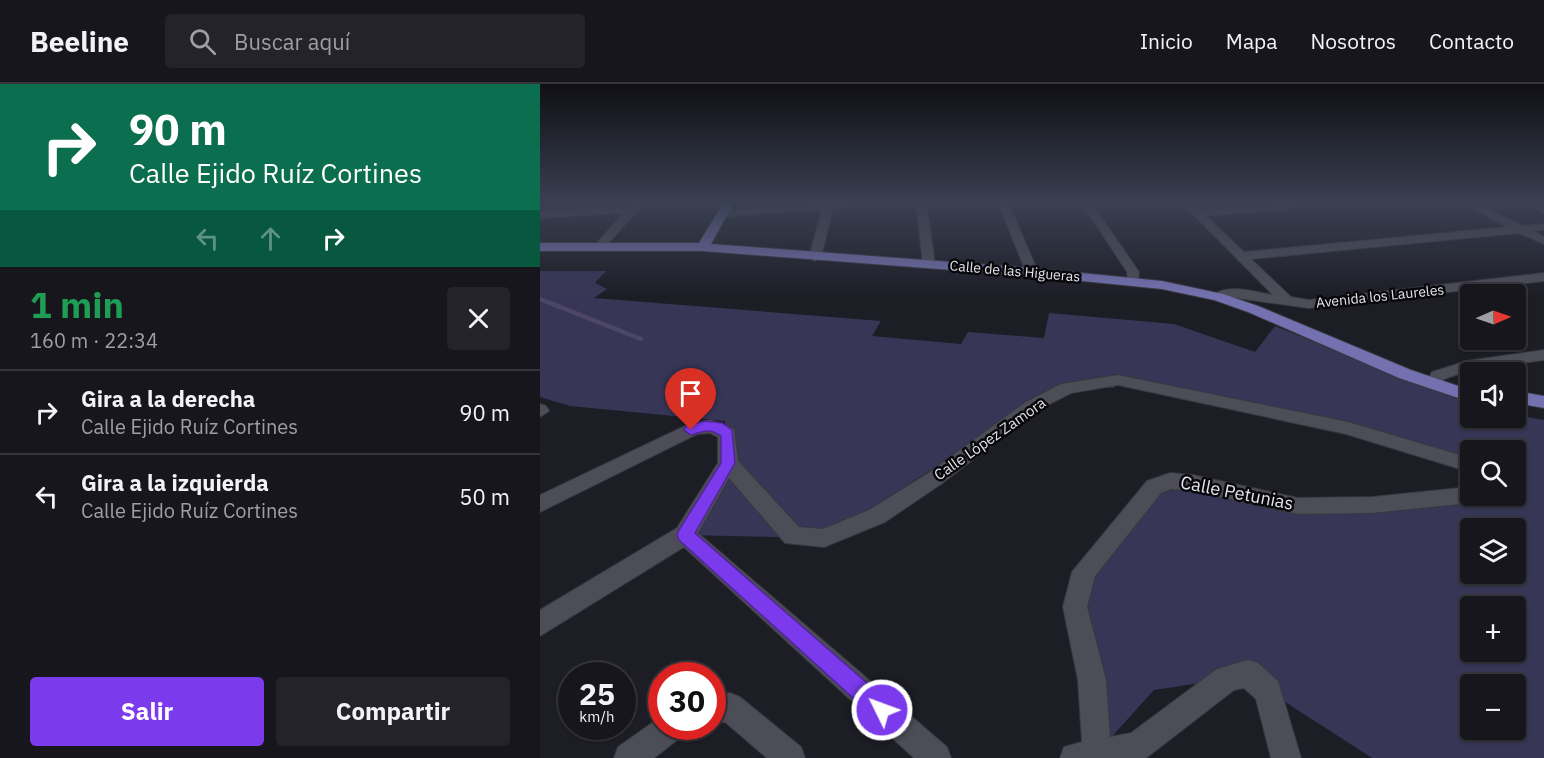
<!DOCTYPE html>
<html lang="es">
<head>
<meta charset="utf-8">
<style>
  :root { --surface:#16161c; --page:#232329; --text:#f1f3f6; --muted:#9e9fa3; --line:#35353b; --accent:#7c3aed }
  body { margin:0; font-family:"IBM Plex Sans",sans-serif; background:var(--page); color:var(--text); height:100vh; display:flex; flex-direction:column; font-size:22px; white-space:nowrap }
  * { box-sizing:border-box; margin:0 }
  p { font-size:20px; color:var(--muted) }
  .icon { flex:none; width:33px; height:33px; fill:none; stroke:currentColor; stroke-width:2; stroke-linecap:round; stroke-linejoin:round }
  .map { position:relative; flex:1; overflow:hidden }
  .details { display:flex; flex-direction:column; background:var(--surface); width:540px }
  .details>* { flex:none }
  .banner { background:#0b6e4f; color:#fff; overflow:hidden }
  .needle { width:39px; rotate:88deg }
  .controls { position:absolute; left:920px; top:200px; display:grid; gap:12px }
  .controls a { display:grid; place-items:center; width:66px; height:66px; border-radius:6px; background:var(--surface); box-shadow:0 2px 4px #0004,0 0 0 2px var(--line); font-size:30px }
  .speed { position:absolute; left:18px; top:578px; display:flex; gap:12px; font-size:30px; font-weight:700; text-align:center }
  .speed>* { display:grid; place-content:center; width:78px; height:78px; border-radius:50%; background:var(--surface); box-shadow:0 2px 4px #0004,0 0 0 2px var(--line); line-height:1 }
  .speed small { font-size:15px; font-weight:400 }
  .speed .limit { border:9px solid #d22; background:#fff; color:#111 }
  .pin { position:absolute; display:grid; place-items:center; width:51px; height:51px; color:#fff; margin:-62px -26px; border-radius:50% 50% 50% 0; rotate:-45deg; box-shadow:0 0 6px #0007 }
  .pin .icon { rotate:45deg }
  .me { position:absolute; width:66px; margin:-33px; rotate:312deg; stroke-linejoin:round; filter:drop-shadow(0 0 4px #0008) }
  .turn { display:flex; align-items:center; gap:21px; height:126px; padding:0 30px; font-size:27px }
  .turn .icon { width:78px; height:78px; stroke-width:2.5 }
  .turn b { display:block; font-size:42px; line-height:51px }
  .lanes { display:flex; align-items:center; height:57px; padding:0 30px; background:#0003; justify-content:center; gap:30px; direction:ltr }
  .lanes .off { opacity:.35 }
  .round { display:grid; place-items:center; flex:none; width:63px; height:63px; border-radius:6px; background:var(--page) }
  .headline { display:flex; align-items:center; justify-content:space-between; height:102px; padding:0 30px }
  h1 { font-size:36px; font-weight:700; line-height:45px; color:#1e9e55 }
  .cta { display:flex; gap:12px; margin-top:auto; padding:12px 30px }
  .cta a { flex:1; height:69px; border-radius:6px; background:var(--accent); color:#fff; font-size:24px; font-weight:700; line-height:69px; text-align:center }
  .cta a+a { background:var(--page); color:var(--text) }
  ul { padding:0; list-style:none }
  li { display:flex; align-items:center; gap:18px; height:84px; padding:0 30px; border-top:2px solid var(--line) }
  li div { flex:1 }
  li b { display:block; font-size:22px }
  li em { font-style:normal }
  header { display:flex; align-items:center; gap:36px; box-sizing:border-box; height:84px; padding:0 30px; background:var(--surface); border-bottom:2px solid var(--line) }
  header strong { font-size:28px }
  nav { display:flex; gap:33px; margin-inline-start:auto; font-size:21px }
  .search { width:420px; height:54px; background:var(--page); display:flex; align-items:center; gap:15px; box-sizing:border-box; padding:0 21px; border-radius:6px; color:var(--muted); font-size:22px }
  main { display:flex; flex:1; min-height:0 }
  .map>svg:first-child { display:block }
  .green { fill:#373656; fill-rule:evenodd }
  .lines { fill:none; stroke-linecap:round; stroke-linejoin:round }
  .stream { stroke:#4d4666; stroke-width:4.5 }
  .minor-casing { stroke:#38383f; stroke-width:2 }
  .major-casing { stroke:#38383f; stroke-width:2 }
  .minor { fill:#4c4d57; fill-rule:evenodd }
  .major { fill:#7471b0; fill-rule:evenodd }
  .route { fill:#7c3aed; stroke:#51269a; stroke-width:1.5 }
  .labels { text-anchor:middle; stroke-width:5; stroke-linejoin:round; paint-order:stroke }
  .far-street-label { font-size:14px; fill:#e3e4ea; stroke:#08080c }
  .street-label { font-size:15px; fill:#e3e4ea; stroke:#08080c }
  .near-street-label { font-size:18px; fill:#e3e4ea; stroke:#08080c }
</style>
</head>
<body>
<header>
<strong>Beeline</strong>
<div class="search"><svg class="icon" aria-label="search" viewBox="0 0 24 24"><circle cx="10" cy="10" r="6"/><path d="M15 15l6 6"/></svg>Buscar aquí</div>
<nav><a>Inicio</a><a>Mapa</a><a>Nosotros</a><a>Contacto</a></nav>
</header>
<main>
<section class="details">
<div class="banner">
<div class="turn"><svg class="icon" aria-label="right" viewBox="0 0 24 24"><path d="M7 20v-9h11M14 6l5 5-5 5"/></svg><div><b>90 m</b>Calle Ejido Ruíz Cortines</div></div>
<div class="lanes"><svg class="icon off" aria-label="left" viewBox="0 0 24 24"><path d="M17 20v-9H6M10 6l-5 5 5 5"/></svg><svg class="icon off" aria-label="ahead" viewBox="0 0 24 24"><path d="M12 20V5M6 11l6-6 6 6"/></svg><svg class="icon" aria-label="right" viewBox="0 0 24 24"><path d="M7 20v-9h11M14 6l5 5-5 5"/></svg></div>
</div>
<div class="headline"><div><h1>1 min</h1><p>160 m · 22:34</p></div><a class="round"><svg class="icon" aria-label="close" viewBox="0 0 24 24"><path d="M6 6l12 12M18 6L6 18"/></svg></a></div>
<ul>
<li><svg class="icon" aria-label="right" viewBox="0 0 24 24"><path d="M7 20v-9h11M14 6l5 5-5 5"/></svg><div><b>Gira a la derecha</b><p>Calle Ejido Ruíz Cortines</p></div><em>90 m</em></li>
<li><svg class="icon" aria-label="left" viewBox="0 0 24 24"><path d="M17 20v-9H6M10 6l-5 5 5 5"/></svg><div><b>Gira a la izquierda</b><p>Calle Ejido Ruíz Cortines</p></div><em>50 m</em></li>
</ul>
<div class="cta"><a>Salir</a><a>Compartir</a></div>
</section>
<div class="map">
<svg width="1004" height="674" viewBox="0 0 1004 674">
  <rect width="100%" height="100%" fill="#1d1d26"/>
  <path class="green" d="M 0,187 L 66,187 L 55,199 L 67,205 L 54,214 L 341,237 L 332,252 L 421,260 L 428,248 L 504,254 L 509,229 L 634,240 L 715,268 L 735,242 L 930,320 L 930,333 L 975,331 L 1004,336 L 1004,674 L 832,674 L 728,607 L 687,595 L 614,606 L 557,669 L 544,488 L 630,397 L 758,422 L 930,411 L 975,411 L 975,366 L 930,366 L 930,381 L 808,344 L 578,296 L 574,304 L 527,304 L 492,322 L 284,454 L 145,451 L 188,379 L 185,337 L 30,322 L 0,313 ZM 930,444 L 975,444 L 975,489 L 930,489 ZM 930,522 L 975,522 L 975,567 L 930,567 ZM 930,600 L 975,600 L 975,645 L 930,645 Z"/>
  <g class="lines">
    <polyline class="stream" points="0,215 101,255"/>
    <defs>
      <g id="minor">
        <polygon points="94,118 104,119 65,163 61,165 55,161 84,129 0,134 0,128 90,122"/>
        <polygon points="298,118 343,118 338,121 293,125 281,173 275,177 269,173 282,125 182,133 177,130 182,127"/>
        <polygon points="376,118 386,118 395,180 389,184 383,180"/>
        <polygon points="458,118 468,118 498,188 496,191 488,191 486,188"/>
        <polygon points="541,118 551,118 599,188 598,200 588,200 587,188"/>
        <path d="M 641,118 L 652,118 L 660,126 L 754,118 L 796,118 L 791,121 L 666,132 L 704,168 L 967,143 L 920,118 L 933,118 L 982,142 L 1004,140 L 1004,146 L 993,147 L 1004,153 L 1004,160 L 979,149 L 711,175 L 751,213 L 769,216 L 1004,189 L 1004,197 L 769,224 L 689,213 L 678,217 L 671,213 C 686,198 715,208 733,211 Z"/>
        <polygon points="981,118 994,118 1004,122 1004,129"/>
        <polygon points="1004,266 1004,276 930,286 904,295 899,305 893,306 885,301 892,288 927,277"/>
        <polygon points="578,291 808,338 930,374 930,388 806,350 578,301 531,309 498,326 401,400 345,438 284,463 245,459 189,394 158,449 407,663 411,674 374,674 144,463 0,552 0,526 137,444 178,379 178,353 170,349 157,350 0,428 0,411 145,342 170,336 194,345 198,377 259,443 283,445 329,426 387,390 486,318 521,300"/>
        <polygon points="0,320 6,322 9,327 0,333"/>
        <polygon points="630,389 653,391 758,414 832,413 930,403 930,411 940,411 937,417 930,419 832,429 758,430 653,407 631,405 621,409 555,492 547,523 566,596 570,653 591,649 677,585 708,576 718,579 738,597 761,674 731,674 716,615 704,604 694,606 606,674 520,674 524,663 542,658 538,596 523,523 532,488 607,397"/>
        <polygon points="190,609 200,613 261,663 265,674 227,674 185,638 172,639 172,611"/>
        <polygon points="122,632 122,642 146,642 142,652 114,674 74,674 78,663"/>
      </g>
      <g id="major">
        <polygon points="184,118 194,118 171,160 492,184 622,197 683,210 718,222 871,286 930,306 930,318 859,294 708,228 674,216 622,205 492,192 163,167 0,167 0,159 159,159"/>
        <polygon points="975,307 1004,312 1004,324 975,319"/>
      </g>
    </defs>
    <use href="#minor" class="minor-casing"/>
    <use href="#major" class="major-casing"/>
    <use href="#minor" class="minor"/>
    <use href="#major" class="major"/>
  </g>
  <linearGradient id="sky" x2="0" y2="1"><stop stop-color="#101015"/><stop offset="0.56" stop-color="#3a4052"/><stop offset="1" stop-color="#3a4052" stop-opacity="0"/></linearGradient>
  <rect width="1004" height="212" fill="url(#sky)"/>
  <path class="route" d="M 165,337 L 182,339 L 192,346 L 195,379 L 155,449 L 350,619 L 353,626 L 350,634 L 342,637 L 335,634 L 139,456 L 137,451 L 139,446 L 181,379 L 181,352 C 170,344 163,347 151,351 L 144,346 L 146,342 Z"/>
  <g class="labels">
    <g class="far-street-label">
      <text transform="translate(475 187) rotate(5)" y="5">Calle de las Higueras</text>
      <text transform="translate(840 212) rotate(-6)" y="5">Avenida los Laureles</text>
    </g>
    <g class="street-label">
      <text transform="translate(450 355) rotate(-35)" y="5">Calle López Zamora</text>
    </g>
    <g class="near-street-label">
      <text transform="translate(697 409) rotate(11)" y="6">Calle Petunias</text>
    </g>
  </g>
</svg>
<div class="controls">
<a><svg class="needle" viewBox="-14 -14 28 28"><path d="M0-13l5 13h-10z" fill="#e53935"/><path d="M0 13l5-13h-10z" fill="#9e9fa3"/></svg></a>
<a><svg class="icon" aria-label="sound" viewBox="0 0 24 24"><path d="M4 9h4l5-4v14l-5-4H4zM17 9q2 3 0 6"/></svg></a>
<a><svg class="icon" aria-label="search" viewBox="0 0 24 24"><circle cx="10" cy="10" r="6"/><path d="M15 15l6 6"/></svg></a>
<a><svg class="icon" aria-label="layers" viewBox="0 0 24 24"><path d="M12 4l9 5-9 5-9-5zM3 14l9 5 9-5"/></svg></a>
<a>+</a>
<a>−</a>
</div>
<div class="speed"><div>25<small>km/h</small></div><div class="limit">30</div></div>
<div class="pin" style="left:151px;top:346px;background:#d93025"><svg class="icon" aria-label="arrive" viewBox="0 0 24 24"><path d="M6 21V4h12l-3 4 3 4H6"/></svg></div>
<svg class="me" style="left:342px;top:626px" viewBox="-20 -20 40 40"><circle r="17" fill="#7c3aed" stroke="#fff" stroke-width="3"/><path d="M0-11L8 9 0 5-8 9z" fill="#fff"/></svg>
</div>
</main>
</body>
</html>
